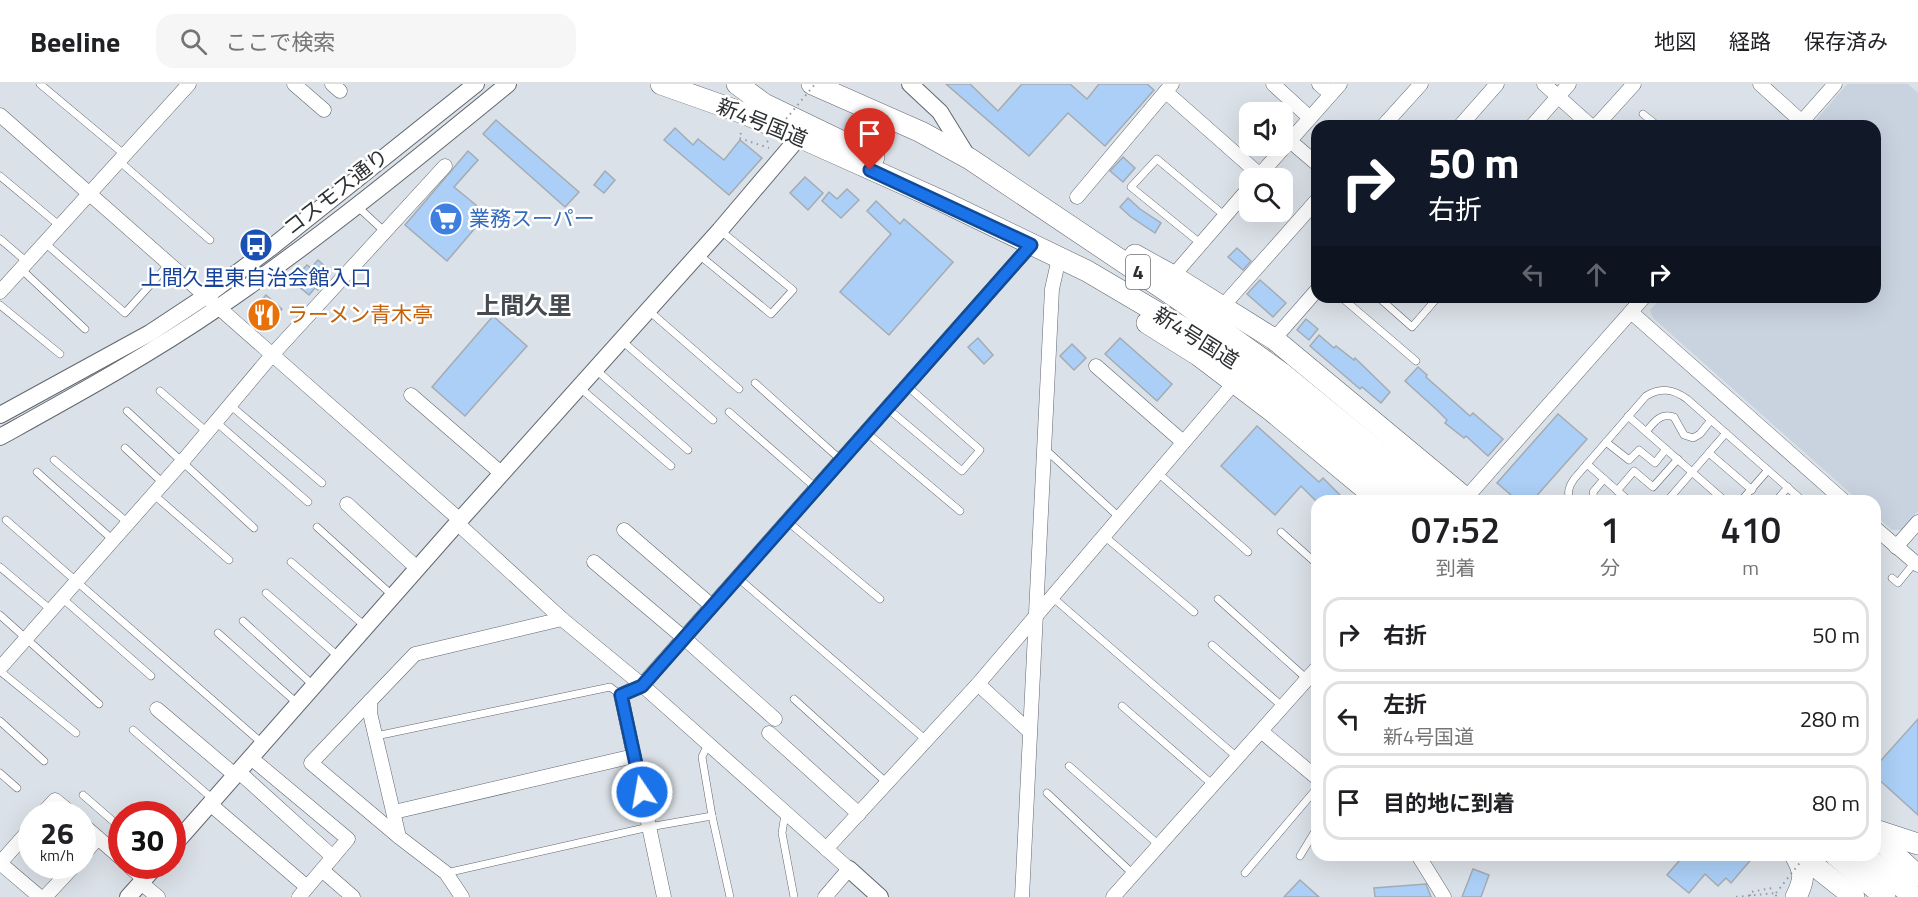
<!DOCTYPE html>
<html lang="ja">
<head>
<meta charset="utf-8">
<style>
  :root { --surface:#fff; --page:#f6f6f6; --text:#202124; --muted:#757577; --line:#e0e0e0 }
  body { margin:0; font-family:"Titillium Web","Noto Sans JP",sans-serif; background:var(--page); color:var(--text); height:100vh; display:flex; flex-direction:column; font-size:22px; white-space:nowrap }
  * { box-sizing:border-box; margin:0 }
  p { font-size:20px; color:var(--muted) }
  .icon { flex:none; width:33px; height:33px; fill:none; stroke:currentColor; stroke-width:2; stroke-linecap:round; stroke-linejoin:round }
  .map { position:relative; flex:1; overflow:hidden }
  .details { position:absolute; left:1311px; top:411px; width:570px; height:366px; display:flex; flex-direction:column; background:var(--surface); border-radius:18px; box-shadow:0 6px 24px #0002 }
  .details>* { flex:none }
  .hud { position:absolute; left:1311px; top:36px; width:570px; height:183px; border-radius:18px; box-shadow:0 6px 24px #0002; background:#111827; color:#fff; overflow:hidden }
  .fabs { position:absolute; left:1239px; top:18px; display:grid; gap:12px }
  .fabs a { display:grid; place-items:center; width:54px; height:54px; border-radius:12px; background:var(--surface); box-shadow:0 6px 24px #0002; font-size:30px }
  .speed { position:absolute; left:18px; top:717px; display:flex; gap:12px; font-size:30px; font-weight:700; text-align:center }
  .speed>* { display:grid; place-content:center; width:78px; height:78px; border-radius:50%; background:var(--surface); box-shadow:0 6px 24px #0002; line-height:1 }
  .speed small { font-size:15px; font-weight:400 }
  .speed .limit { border:9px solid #d22; background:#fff; color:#111 }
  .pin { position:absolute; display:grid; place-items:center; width:51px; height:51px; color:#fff; margin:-62px -26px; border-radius:50% 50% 50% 0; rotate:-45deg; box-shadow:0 0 6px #0007 }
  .pin .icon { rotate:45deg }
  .me { position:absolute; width:66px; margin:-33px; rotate:348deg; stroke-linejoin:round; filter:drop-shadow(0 0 4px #0008) }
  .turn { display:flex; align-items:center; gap:21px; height:126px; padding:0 18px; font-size:27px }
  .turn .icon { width:78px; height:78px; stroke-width:2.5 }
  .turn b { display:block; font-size:42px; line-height:51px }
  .lanes { display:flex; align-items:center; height:57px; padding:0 18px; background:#0003; justify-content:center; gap:30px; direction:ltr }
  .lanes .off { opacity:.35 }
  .eta { display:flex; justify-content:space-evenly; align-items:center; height:102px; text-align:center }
  .eta b { font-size:36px; font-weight:600; line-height:42px }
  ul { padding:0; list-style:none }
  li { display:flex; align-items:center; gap:18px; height:75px; margin:0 12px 9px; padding:0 6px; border:3px solid var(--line); border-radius:18px }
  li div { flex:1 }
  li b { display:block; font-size:22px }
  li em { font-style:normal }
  header { display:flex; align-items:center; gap:36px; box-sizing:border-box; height:84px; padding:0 30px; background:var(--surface); border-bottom:2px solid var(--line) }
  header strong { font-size:28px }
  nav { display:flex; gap:33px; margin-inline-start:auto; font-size:21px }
  .search { width:420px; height:54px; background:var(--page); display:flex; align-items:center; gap:15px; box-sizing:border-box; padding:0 21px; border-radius:18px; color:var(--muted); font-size:22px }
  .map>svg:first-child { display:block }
  .built { fill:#c9d3e0 }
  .building { fill:#abcff7; stroke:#a5abb2; stroke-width:1.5 }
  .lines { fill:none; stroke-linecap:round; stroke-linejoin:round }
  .service-casing { stroke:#62676e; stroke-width:8 }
  .minor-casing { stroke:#62676e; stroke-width:15 }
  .tertiary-casing { stroke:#62676e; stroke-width:18 }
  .trunk-casing { stroke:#62676e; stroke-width:22 }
  .path { stroke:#959a9e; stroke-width:2; stroke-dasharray:1.5 4.5; stroke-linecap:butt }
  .service { stroke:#fff; stroke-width:7 }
  .minor { stroke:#fff; stroke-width:14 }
  .tertiary { stroke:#fff; stroke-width:16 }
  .trunk { stroke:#fff; stroke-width:21 }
  .path-bridge { stroke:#959a9e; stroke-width:2; stroke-dasharray:1.5 4.5; stroke-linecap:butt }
  .route-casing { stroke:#114b97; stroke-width:15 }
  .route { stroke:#1a73e8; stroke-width:10 }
  .labels { text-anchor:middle; stroke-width:5; stroke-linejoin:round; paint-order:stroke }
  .shield { fill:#fff; stroke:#6d6f70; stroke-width:1.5 }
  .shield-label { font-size:20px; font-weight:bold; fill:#2e3133 }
  .street-label { font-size:21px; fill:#2e3133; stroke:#fff }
  .shop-label { font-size:21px; fill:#366cbe; stroke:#fff; text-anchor:start }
  .transit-label { font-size:21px; fill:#164399; stroke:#fff }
  .food-label { font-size:21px; fill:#c56008; stroke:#fff; text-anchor:start }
  .quarter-label { font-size:24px; font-weight:bold; fill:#464b51; stroke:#fff }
</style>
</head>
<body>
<header>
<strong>Beeline</strong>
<div class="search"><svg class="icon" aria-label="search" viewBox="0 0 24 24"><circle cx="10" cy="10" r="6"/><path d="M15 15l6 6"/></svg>ここで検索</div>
<nav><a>地図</a><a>経路</a><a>保存済み</a></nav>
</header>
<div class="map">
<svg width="1918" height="813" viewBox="0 0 1918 813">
  <rect width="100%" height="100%" fill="#dbe1e8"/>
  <polygon class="built" points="1847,0 1908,0 1918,9 1918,427 1902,446 1892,446 1875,431 1875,417 1859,417 1653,234 1650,226 1662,213 1875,213 1875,42 1811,42"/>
  <g class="building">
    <polygon points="946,0 970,0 998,27 1022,0 1070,0 1087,15 1099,0 1147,0 1154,6 1105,62 1068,29 1029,72"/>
    <polygon points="496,36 579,108 565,123 483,50"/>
    <polygon points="675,44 693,61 698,55 724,76 740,56 762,74 729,111 664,56"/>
    <polygon points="468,67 478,76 454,103 487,130 447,177 405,141"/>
    <polygon points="1123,73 1135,84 1123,98 1110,87"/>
    <polygon points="605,87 615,96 604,109 594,101"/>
    <polygon points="805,93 823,109 808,126 790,109"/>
    <polygon points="847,105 859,116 841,134 822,117 829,108 837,115"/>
    <polygon points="1128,114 1140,125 1161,139 1155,149 1131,133 1120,123"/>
    <polygon points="876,117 900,140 904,135 953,178 889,251 840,208 891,150 867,127"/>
    <polygon points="1237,164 1251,177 1243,186 1228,173"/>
    <polygon points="318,176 330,187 318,206 315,204 309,211 292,197 307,181 311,184"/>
    <polygon points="1260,196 1286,219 1273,233 1247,210"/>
    <polygon points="266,211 282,225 274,234 258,220"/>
    <polygon points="493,232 527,262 465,332 432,303"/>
    <polygon points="1306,235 1318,245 1309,256 1297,246"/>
    <polygon points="1319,251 1334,264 1336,262 1354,276 1355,274 1390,308 1381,319 1362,303 1360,305 1310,262"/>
    <polygon points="978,254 993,271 984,280 968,263"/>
    <polygon points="1120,254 1172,300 1157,317 1105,270"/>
    <polygon points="1072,260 1086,274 1074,286 1060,272"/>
    <polygon points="1418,283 1427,291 1426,293 1470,332 1473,329 1503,355 1488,372 1466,352 1464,354 1445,339 1447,336 1437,326 1405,297"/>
    <polygon points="1558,330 1587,355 1532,417 1518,417 1497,399"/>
    <polygon points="1257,342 1319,398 1323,394 1346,417 1316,417 1301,402 1275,431 1221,382"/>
    <polygon points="1918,635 1918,731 1875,692 1875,683"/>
    <polygon points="1684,771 1755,771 1731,799 1726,794 1718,802 1705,790 1689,809 1667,791"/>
    <polygon points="1473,785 1489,791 1481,813 1462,813"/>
    <polygon points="1300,796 1319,813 1284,813"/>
    <polygon points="1426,800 1431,813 1375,813 1374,804"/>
  </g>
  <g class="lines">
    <defs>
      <g id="service">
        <polyline points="40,0 125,71"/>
        <polyline points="1643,30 1658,42"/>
        <polyline points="119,77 210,156"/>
        <polyline points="0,92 60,142"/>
        <polyline points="358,123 385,148"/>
        <polyline points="0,155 27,178"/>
        <polyline points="45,159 125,229 169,180"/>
        <polyline points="1200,159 1131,103 1157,75 1225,132"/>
        <polyline points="698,170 771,230 793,206 721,147"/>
        <polyline points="21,185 85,245"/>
        <polyline points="1341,213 1416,277"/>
        <polyline points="1378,213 1412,243 1438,213"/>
        <polyline points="0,221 60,270"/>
        <polyline points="648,226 739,305"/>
        <polyline points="621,256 713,336"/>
        <polyline points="595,285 688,366"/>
        <polyline points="755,299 841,376"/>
        <polyline points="579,303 671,382"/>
        <polyline points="160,307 207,348"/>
        <polyline points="230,321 322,399"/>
        <polyline points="887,324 962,387 980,366 907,302"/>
        <polyline points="127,327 254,444"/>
        <polyline points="729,328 816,404"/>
        <polyline points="1628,332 1725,417"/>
        <polyline points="216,338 308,418"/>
        <polyline points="866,348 960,427"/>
        <path d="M 1646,348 C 1654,338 1661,328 1674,333 L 1684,351 L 1693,354 L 1700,350 L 1711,336"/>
        <polyline points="1606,358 1629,376 1639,366 1655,379 1666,365"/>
        <polyline points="125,364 163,399"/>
        <polyline points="1046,366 1119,433"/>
        <polyline points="1709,369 1752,406"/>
        <polyline points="54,376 128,439"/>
        <polyline points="1587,380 1629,417"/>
        <polyline points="37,388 113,456"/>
        <polyline points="1157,388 1248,468"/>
        <polyline points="1617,407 1634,387 1653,403 1678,375"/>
        <polyline points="153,410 229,476"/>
        <path d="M 1570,417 C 1567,408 1569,402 1574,395 L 1646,312 C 1661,303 1673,305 1687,315 L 1803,417"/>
        <polyline points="1594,417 1593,408 1604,395"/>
        <polyline points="1667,417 1726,349"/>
        <polyline points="1741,417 1768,386"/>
        <polyline points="1776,417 1788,403"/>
        <polyline points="6,436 263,660"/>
        <polyline points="787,437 880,515"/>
        <polyline points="317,443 393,512"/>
        <polyline points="1281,448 1317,480"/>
        <polyline points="1103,451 1194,528"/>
        <polyline points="291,478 366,543"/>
        <polyline points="0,483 51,526"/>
        <polyline points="737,493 926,656"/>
        <polyline points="1892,494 1898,499 1915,478"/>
        <polyline points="266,509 339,573"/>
        <polyline points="1051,512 1238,674"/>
        <polyline points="62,514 151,592"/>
        <polyline points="1218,515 1307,595"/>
        <polyline points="0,531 99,620"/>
        <polyline points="243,537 314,602"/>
        <polyline points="218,549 298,620"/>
        <polyline points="1212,561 1283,623"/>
        <polyline points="0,587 76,649"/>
        <polyline points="794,615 887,699"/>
        <polyline points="1122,622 1213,701"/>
        <polyline points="0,637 44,677"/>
        <polyline points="133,646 214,716"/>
        <polyline points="376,652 610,603 621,611"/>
        <polyline points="708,660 702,673 712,732 730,813"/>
        <polyline points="1069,682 1159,761"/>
        <polyline points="0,689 17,704"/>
        <polyline points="1047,709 1133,790"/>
        <polyline points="83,711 122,745"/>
        <polyline points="785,730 782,749 794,813"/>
        <polyline points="1300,772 1317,744"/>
        <polyline points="446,789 649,743 712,732"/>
        <polyline points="1245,789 1317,704"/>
      </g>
      <g id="minor">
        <polyline points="294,0 324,26"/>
        <polyline points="332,0 340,7"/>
        <polyline points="1273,0 1310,34"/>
        <polyline points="1319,0 1331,10"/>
        <polyline points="1544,0 1591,42"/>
        <polyline points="1760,0 1802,38"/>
        <polyline points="1166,8 1260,91"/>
        <polyline points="0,31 460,436"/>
        <polyline points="1383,42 1421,0"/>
        <polyline points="1460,42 1497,0"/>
        <polyline points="1532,42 1569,0"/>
        <polyline points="1596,42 1634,0"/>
        <polyline points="1798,42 1835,0"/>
        <polyline points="1290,57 1317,80"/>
        <polyline points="1257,94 1340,0"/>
        <polyline points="1077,113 1172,0"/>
        <polyline points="1173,192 1250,103"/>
        <polyline points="0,208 189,0"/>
        <polyline points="1222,223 1317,116"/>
        <polyline points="1631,228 1844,417"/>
        <polyline points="1274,255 1317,206"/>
        <polyline points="1096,282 1183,358"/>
        <polyline points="411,311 501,389"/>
        <polyline points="1466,414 1644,213"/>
        <polyline points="347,420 417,484"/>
        <polyline points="457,439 562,535 642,601 849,785 825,813"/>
        <polyline points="1875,444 1918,481"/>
        <polyline points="624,446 712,522"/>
        <polyline points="1896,463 1918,438"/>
        <polyline points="594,478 684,554 775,635"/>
        <polyline points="0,584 182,378 272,271 445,82"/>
        <polyline points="978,600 1029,647"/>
        <polyline points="370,617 311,679 399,753"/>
        <polyline points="157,625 236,692"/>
        <polyline points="1262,648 1317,694"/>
        <polyline points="769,649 859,730"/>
        <polyline points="251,674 348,755 299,813"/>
        <polyline points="239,688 333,773"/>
        <polyline points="210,720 307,803"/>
        <polyline points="394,728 634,672"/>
        <polyline points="42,730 55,716 72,730"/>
        <polyline points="82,740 122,775"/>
        <polyline points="32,743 0,779 40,813"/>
        <polyline points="826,765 978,600 1234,299"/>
        <polyline points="1418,771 1444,813"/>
        <polyline points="82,772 98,754"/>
        <polyline points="129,782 144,795"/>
        <polyline points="322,786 353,813"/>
        <polyline points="141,799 158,813"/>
        <polyline points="45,813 74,782"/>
        <polyline points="462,813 446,789 399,753 370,629 370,617 415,570 562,535"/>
        <polyline points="664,813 621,611 642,601 1031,161"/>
        <polyline points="1022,813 1052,205 1059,174"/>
        <polyline points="1113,813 1317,584"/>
      </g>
      <g id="tertiary">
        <polyline points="910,0 940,28 969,75"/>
        <polyline points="0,331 150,249 206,212 273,162 476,0"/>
        <path d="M 0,353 C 74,312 149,271 219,223 C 320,154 414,77 508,0"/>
        <polyline points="172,763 460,436 720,146 799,53"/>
        <polyline points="849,785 880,813"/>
        <polyline points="128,813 156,782"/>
      </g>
      <g id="trunk">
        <polyline points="661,0 743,29 799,53 944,118 1087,187 1209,259 1271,303 1411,417"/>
        <polyline points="737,0 764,20 874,73"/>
        <polyline points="812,0 921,48 970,75 1177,214 1283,290 1438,417"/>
        <polyline points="1135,171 1173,192 1274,255 1469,417"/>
        <polyline points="1147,239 1198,271 1273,328 1380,417"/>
        <polyline points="1875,746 1918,760"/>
        <polyline points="1875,752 1918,792"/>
        <path d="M 1795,771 C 1805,788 1805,795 1796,813"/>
        <polyline points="1801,771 1854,813"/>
        <polyline points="1835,771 1885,813"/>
        <polyline points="1864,771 1914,813"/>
      </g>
    </defs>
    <use href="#service" class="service-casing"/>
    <use href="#minor" class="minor-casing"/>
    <use href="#tertiary" class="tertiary-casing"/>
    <use href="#trunk" class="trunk-casing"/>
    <g class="path">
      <polyline points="741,49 739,54 769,64"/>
      <polyline points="1875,722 1878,724 1875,727"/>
      <polyline points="1750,812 1750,808 1773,804"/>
      <polyline points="1736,813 1776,809 1776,813"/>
    </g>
    <use href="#service" class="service"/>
    <use href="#minor" class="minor"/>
    <use href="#tertiary" class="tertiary"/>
    <use href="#trunk" class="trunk"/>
    <g class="path-bridge">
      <polyline points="767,58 815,0"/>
      <polyline points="1776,809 1806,771"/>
    </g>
  </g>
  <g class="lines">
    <defs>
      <polyline id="route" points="642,708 621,611 642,602 1031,161 870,86"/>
    </defs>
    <use href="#route" class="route-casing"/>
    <use href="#route" class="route"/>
  </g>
  <defs>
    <symbol id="supermarket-disc" viewBox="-11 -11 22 22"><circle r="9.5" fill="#3f7fe0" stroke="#fff"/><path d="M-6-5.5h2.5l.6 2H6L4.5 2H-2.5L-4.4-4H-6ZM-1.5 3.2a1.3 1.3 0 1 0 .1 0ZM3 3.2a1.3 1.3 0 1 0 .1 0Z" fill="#fff"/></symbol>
    <symbol id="bus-disc" viewBox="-11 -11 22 22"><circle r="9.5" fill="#1a4fb4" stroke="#fff"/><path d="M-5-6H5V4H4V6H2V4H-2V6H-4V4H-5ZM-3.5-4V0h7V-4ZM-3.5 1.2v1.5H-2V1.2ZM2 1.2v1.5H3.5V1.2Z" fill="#fff"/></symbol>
    <symbol id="restaurant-disc" viewBox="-11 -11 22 22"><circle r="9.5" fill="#e8710a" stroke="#fff"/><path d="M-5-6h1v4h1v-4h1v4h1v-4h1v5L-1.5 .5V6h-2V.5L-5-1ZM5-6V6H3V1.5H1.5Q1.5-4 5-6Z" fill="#fff"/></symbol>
  </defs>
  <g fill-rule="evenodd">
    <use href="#supermarket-disc" x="427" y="116" width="38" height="38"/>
    <use href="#bus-disc" x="237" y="142" width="38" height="38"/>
    <use href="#restaurant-disc" x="245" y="212" width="38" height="38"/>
  </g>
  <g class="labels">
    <rect class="shield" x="1126" y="171" width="24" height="34" rx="4.5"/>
    <g class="shield-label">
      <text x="1138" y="195">4</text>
    </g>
    <g class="street-label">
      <text transform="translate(762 39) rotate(22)" y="7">新4号国道</text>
      <text transform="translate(336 108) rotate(-38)" y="7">コスモス通り</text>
      <text transform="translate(1196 254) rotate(32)" y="7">新4号国道</text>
    </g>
    <g class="shop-label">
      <text x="469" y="142">業務スーパー</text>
    </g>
    <g class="transit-label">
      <text x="256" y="201">上間久里東自治会館入口</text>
    </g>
    <g class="food-label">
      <text x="287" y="238">ラーメン青木亭</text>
    </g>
    <g class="quarter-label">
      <text x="524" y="230">上間久里</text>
    </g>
  </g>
</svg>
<div class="fabs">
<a><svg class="icon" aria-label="sound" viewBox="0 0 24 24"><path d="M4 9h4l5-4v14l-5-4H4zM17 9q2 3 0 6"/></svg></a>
<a><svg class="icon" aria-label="search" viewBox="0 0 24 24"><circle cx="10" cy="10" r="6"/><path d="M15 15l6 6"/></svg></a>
</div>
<div class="speed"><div>26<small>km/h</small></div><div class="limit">30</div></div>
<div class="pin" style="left:870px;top:86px;background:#d93025"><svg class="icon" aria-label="arrive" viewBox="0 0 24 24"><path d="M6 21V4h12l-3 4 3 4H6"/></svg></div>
<svg class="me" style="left:642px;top:708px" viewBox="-20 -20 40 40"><circle r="17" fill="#1a73e8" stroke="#fff" stroke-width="3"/><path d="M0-11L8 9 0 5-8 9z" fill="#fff"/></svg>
<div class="hud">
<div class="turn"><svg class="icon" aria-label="right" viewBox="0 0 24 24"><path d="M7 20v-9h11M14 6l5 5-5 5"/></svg><div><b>50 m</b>右折</div></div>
<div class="lanes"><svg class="icon off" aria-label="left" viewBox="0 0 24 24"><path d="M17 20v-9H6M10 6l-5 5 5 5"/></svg><svg class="icon off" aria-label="ahead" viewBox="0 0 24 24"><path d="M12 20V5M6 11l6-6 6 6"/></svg><svg class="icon" aria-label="right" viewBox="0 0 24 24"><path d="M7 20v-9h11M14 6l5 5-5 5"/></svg></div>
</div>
<section class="details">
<div class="eta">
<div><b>07:52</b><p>到着</p></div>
<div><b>1</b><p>分</p></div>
<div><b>410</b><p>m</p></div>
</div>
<ul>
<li><svg class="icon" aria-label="right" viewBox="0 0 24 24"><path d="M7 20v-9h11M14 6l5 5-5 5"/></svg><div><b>右折</b></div><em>50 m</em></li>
<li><svg class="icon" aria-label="left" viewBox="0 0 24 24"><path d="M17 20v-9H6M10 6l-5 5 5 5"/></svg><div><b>左折</b><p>新4号国道</p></div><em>280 m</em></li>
<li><svg class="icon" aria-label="arrive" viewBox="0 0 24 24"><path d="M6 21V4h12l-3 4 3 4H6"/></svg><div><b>目的地に到着</b></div><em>80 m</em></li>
</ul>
</section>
</div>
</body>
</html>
